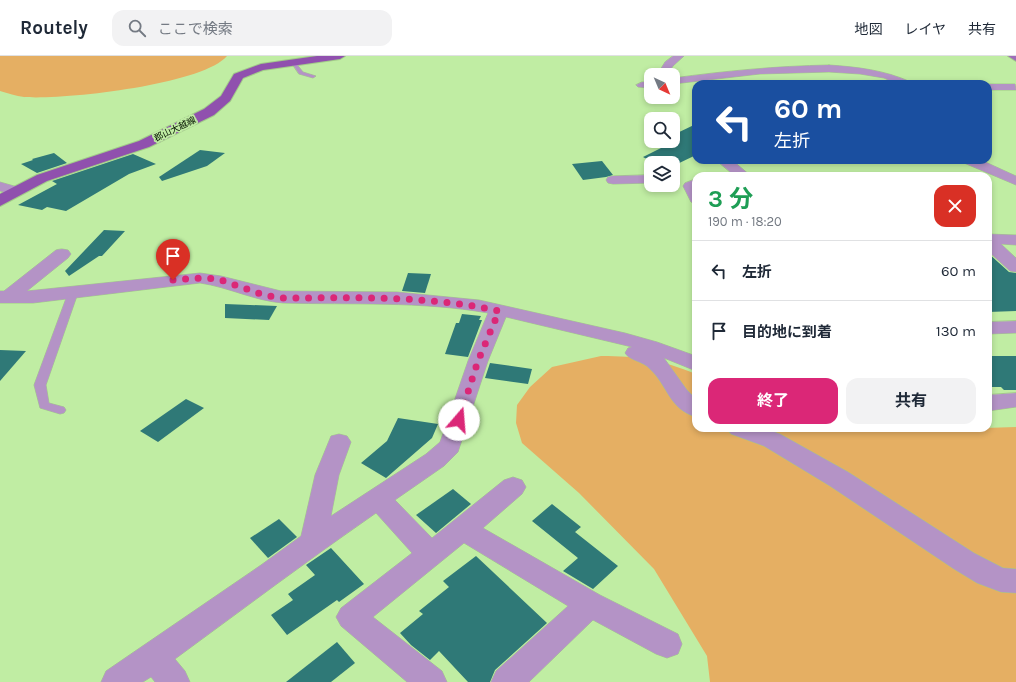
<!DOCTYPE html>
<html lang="ja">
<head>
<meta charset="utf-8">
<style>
  :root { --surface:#fff; --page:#f2f2f3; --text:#1f2937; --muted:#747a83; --line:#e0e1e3; --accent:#db2777 }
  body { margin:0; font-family:Karla,"Noto Sans JP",sans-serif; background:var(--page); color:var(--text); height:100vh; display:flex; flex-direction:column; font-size:15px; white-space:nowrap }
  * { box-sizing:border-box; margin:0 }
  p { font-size:13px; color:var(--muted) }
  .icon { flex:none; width:22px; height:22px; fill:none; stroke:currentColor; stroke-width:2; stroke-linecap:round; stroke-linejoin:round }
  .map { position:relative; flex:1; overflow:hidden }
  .sheet { position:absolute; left:692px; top:116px; width:300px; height:260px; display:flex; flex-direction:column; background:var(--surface); border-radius:12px; box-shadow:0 2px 6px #0003 }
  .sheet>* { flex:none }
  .guide { position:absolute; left:692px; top:24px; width:300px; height:84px; border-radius:12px; box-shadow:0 2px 6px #0003; background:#1a4fa0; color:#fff; overflow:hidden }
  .needle { width:26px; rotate:136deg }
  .buttons { position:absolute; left:644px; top:12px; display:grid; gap:8px }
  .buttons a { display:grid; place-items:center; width:36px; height:36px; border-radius:8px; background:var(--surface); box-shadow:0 2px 6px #0003; font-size:20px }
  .pin { position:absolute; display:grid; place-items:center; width:34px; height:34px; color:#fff; margin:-41px -17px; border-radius:50% 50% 50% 0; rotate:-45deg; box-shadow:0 0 4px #0007 }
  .pin .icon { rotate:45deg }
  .me { position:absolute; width:44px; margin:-22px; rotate:18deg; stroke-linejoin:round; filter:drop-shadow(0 0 3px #0008) }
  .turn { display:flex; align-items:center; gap:14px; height:84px; padding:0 16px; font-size:18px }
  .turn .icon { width:52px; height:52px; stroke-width:2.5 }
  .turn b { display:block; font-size:28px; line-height:34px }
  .round { display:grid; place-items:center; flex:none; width:42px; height:42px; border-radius:12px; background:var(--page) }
  .overview { display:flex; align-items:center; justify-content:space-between; height:68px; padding:0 16px }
  h1 { font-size:24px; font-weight:700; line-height:30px; color:#1e9e55 }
  .primary-button { display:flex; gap:8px; margin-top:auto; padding:8px 16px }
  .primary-button a { flex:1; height:46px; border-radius:12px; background:var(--accent); color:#fff; font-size:16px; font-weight:700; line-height:46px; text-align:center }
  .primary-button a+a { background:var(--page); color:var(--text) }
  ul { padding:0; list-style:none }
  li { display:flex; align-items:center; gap:12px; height:60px; padding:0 16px; border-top:1px solid var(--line) }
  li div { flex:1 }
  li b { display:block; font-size:15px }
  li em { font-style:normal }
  header { display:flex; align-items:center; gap:24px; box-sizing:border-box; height:56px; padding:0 20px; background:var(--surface); border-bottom:1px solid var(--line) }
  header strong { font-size:19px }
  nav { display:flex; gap:22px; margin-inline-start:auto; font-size:14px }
  .search { width:280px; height:36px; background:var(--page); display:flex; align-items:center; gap:10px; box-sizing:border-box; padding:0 14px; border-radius:12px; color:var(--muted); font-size:15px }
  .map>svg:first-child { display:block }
  .green { fill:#e5af63 }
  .building { fill:#2f7977 }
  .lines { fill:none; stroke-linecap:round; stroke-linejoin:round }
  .lane-casing { stroke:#a2ca89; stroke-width:1 }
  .street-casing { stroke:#a2ca89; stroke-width:1 }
  .secondary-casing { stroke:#a2ca89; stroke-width:2 }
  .primary-casing { stroke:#a2ca89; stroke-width:2 }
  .lane { fill:#b493c6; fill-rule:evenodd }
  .street { fill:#b493c6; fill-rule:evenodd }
  .secondary { fill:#9f6db9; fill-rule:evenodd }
  .primary { fill:#9050ae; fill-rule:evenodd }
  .route { stroke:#db2777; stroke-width:7; stroke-dasharray:0 12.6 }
  .labels { text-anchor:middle; stroke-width:3.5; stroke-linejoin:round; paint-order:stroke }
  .far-street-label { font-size:9px; fill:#041100; stroke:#c0eda3 }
</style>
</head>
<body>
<header>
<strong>Routely</strong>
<div class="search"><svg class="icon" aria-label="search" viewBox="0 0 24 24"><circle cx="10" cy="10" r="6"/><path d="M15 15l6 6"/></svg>ここで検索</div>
<nav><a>地図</a><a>レイヤ</a><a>共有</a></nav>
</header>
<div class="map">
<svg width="1016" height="626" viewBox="0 0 1016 626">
  <rect width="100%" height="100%" fill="#c0eda3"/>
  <g class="green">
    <path d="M 0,0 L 227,0 C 202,29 63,44 24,41 C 16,40 8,37 0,35 Z"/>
    <path d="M 601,300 C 637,300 662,304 696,318 L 696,372 L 874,372 L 890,375 L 1016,371 L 1016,626 L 710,626 L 707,600 L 654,513 L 579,437 L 522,387 L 516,367 L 517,349 L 530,331 L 552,311 Z"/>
  </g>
  <g class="building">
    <polygon points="696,68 696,99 673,110 673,107 654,107 643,101 673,86 673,79"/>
    <polygon points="200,94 225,97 207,110 162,125 159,121"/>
    <polygon points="54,97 67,107 37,117 21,108 33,104 32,103"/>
    <polygon points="133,98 156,108 129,118 66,155 47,151 42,154 18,149 57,128 52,125"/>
    <polygon points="602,105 613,119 606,121 583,124 572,108"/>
    <polygon points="104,174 125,175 102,200 99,200 69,220 65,215"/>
    <polygon points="988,197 1009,216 1016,217 1016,255 988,256"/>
    <polygon points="408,217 431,218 425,237 402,235"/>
    <polygon points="225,248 277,250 269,264 225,262"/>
    <polygon points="462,258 481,260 479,264 482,264 468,301 445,298 456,267 459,267"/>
    <polygon points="0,294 26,295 0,325"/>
    <polygon points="988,300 1016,300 1016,334 1004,334 1001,331 992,331 988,325"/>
    <polygon points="490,307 532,313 528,328 485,322"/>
    <polygon points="186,343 204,352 158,386 140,375"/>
    <polygon points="398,362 438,368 432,382 386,422 361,407 387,385"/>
    <polygon points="453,433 471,448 436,477 416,459"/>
    <polygon points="552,448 581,471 575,476 618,510 593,533 563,515 578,502 532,465"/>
    <polygon points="279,463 297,481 268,502 250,482"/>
    <polygon points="331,492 364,528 339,546 337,544 287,579 271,559 293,544 288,538 315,519 306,509"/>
    <polygon points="476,500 547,567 495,614 490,626 468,626 439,595 430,604 411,589 400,577 423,558 419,555 449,531 443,525"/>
    <polygon points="337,586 355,607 331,626 286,626"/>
  </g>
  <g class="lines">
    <defs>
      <g id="lane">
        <polygon points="291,6 295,6 303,16 316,20 313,22 299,18"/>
        <polygon points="73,234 78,237 46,329 49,347 64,351 66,354 64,357 60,358 40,352 34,329 68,237"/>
      </g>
      <g id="street">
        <polygon points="673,0 684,0 673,10 667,19 657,19 665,6"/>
        <path d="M 829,9 C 858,11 884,14 911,26 L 913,28 L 897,28 L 884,22 L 860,18 L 829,16 L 760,18 L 673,28 L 673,22 C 725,15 776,10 829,9 Z"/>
        <polygon points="642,26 651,26 651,32 638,31 636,29"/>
        <polygon points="986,28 1015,28 1016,34 988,34 988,28"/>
        <polygon points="716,104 732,104 751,120 735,120"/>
        <polygon points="962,104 981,104 1016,120 1016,129 964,107"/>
        <polygon points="651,119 651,127 613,128 608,127 606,124 608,121 613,120"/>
        <polygon points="696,123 696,148 691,146 683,130 685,127"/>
        <polygon points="0,126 21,132 23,135 21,138 16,139 0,135"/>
        <polygon points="988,178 1016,179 1016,189 1001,188 1016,202 1016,216 1010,215 988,195"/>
        <path d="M 62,193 L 68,194 L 71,198 L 68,202 L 27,235 L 200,217 L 221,220 L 281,235 L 397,236 L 479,244 L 625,277 L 657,286 L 696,300 L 696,315 L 664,302 L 687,334 L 696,343 L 696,361 C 669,353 668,330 650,313 C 643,305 630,305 625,297 L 628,292 L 632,291 L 506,261 L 488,305 L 458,396 L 444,410 L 395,444 L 432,482 L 504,424 L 513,421 L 522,424 L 526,431 L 522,438 L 483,472 L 600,539 L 678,578 L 682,588 L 678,598 L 667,602 L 656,598 L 593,564 L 529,626 L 491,626 L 496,615 L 568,550 L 464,487 L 373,561 L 442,615 L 447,626 L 407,626 L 341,570 L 336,561 L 341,552 L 412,497 L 376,457 C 308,504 242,554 175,603 L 185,615 L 190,626 L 155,626 L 151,621 L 143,626 L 101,626 L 106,615 L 261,509 L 301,480 L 315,419 L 331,380 L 339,378 L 347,380 L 351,386 L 339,419 L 331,460 L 426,398 L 440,386 L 468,305 L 488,257 C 420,245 352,249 283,247 C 255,245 228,231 200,227 L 33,247 L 0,247 L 0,235 L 4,235 L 56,194 Z"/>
        <polygon points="1016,265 1016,277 988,278 988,266"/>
        <polygon points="1016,337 1016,351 988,355 988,339"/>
        <polygon points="727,372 763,372 780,378 848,416 974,497 1003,512 1016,513 1016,537 1001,536 977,527 954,513 830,430 764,390 731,378"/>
      </g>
      <polygon id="secondary" points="1008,0 1016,0 1016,5"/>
      <polygon id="primary" points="317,0 345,0 340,3 263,14 243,22 230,45 214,59 149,91 47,125 0,150 0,138 37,119 139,85 204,53 221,40 234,18 261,8"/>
    </defs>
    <use href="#lane" class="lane-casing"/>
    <use href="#street" class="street-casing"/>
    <use href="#secondary" class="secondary-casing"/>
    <use href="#primary" class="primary-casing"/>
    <use href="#lane" class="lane"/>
    <use href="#street" class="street"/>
    <use href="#secondary" class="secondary"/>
    <use href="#primary" class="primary"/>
  </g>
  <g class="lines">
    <path class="route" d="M 173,224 L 200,222 L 218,223 L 264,239 L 281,242 C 354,242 427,239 499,255 L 478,305 L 459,364"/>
  </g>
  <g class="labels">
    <g class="far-street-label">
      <text transform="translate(175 73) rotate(-26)" y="3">郡山大越線</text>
    </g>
  </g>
</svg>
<div class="buttons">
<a><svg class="needle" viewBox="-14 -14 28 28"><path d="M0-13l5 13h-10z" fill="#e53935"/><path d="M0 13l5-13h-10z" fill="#747a83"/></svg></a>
<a><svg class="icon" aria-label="search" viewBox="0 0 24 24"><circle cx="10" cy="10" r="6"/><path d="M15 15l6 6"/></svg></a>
<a><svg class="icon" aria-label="layers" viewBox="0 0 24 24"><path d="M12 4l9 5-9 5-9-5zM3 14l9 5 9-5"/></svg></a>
</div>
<div class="pin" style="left:173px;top:224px;background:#d93025"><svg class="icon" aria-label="arrive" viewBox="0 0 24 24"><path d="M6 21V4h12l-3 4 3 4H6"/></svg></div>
<svg class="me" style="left:459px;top:364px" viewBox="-20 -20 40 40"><circle r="19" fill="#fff"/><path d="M0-13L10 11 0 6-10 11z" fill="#db2777"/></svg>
<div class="guide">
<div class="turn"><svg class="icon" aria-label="left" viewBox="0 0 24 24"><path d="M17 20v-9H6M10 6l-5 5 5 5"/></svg><div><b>60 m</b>左折</div></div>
</div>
<section class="sheet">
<div class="overview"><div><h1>3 分</h1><p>190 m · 18:20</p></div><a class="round" style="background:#d93025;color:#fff"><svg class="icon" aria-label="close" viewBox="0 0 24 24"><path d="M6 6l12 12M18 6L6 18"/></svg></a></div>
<ul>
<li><svg class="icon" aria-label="left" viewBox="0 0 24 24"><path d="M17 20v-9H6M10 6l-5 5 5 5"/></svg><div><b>左折</b></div><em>60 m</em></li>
<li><svg class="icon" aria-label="arrive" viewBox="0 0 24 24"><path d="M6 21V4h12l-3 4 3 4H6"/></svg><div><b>目的地に到着</b></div><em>130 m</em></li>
</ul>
<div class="primary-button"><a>終了</a><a>共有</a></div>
</section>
</div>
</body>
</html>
